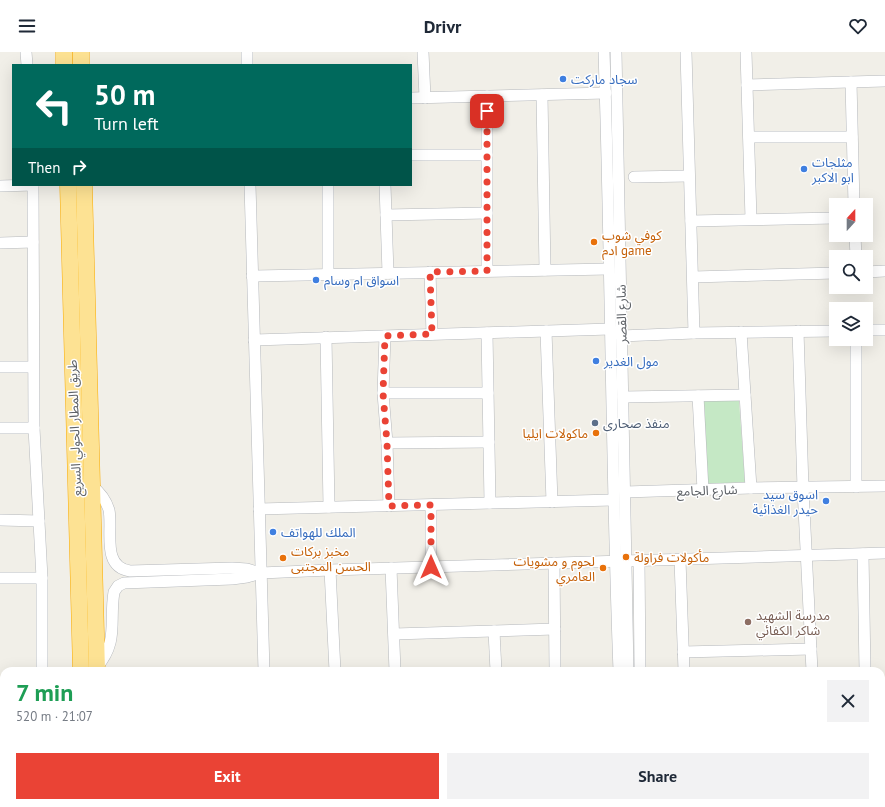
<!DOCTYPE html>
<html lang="en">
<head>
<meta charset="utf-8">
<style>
  :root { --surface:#fff; --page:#f2f2f3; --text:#1f2937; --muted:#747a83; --accent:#ea4335 }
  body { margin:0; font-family:"PT Sans","Noto Sans Arabic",sans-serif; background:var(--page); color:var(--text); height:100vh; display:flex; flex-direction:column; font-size:15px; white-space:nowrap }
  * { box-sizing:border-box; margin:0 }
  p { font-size:13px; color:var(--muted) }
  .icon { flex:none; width:22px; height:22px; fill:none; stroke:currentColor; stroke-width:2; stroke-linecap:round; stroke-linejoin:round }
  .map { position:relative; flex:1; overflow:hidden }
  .details { position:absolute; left:0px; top:615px; width:885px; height:140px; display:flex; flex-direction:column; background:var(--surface); border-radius:12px 12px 0 0; box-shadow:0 4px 16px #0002 }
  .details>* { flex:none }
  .top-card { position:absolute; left:12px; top:12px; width:400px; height:122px; border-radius:0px; box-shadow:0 4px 16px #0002; background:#00695c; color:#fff; overflow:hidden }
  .needle { width:26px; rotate:21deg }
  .tools { position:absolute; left:829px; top:146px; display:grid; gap:8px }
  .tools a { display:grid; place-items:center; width:44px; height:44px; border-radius:0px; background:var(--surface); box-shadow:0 4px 16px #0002; font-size:20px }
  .pin { position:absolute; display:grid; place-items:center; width:34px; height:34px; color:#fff; margin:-17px; border-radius:8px; box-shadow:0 2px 6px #0006 }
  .me { position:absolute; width:44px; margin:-22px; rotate:0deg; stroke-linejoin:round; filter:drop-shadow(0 0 3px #0008) }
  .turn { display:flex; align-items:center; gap:14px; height:84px; padding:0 16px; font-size:18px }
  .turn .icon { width:52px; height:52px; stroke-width:2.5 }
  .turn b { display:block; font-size:28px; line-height:34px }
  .then { display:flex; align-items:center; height:38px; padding:0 16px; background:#0003; gap:8px; font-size:15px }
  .round { display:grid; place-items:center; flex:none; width:42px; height:42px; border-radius:0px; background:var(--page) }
  .overview { display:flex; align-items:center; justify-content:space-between; height:68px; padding:0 16px }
  h1 { font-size:24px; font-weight:700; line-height:30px; color:#1e9e55 }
  .button { display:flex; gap:8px; margin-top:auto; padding:8px 16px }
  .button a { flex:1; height:46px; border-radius:0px; background:var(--accent); color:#fff; font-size:16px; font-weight:700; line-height:46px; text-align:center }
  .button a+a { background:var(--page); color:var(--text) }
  header { display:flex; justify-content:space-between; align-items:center; height:52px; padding:0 16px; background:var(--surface); font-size:18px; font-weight:700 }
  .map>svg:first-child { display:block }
  .green { fill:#c5e8c5 }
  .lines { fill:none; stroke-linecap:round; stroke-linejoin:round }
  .minor-casing { stroke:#b5b8bc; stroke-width:12 }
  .highway-casing { stroke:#f9ab00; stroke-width:17 }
  .minor { stroke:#fff; stroke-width:11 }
  .highway { stroke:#fde293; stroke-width:16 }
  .route { stroke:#ea4335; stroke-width:7; stroke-dasharray:0 12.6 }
  .shop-dot { fill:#3f7fe0; stroke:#fff; stroke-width:1.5 }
  .food-dot { fill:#e8710a; stroke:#fff; stroke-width:1.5 }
  .service-dot { fill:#5c6f8a; stroke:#fff; stroke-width:1.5 }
  .education-dot { fill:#8d6e63; stroke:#fff; stroke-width:1.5 }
  .labels { text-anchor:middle; stroke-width:3; stroke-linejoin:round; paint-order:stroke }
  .shop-label { font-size:13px; fill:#366cbe; stroke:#fff; text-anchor:start }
  .food-label { font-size:13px; fill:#c56008; stroke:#fff; text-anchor:start }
  .street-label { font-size:13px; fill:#5f6368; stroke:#fff }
  .service-label { font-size:13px; fill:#4e5e75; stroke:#fff; text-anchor:start }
  .education-label { font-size:13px; fill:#785e54; stroke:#fff; text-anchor:start }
</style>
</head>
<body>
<header><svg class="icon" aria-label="menu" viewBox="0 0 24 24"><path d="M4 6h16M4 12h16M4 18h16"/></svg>Drivr<svg class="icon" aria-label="heart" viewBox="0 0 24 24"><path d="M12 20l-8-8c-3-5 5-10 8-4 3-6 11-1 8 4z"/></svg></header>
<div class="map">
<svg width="885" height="755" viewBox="0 0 885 755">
  <rect width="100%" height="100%" fill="#f1efe8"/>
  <polygon class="green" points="704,349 739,349 745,430 707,432"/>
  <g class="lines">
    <defs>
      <g id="minor">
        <polyline points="26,0 27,13"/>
        <polyline points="247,0 247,13"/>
        <polyline points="423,0 425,46"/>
        <path d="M 604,0 C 611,206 611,413 619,619"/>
        <polyline points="616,0 628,619"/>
        <polyline points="686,0 694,281"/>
        <polyline points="746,0 751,167"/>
        <polyline points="851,30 854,153"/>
        <polyline points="747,33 885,29"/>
        <polyline points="542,43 545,218"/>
        <polyline points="411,46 606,41"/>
        <polyline points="749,85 852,85"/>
        <polyline points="411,103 487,103"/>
        <polyline points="634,125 689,124"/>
        <polyline points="33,133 34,376 42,526 42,619"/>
        <polyline points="250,133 264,619"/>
        <polyline points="328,133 328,223"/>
        <polyline points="385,133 388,221"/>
        <polyline points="0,134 33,133"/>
        <polyline points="386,163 487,161"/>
        <polyline points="691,169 836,166"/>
        <polyline points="855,183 856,205"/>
        <polyline points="0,191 33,190"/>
        <polyline points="487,219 487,44"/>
        <polyline points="430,220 432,282"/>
        <polyline points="866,220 885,219"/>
        <polyline points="252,224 609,217"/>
        <polyline points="693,225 836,221"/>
        <polyline points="866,278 885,278"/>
        <polyline points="546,279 552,450"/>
        <polyline points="798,279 803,436 812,619"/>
        <polyline points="741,280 751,436"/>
        <polyline points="487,281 490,451"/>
        <polyline points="385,284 383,341 387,391 389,454"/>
        <polyline points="621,284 694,281 836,279"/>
        <polyline points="326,285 329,455"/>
        <polyline points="856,287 856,435"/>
        <polyline points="254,288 610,277"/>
        <polyline points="0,315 33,315"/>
        <polyline points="383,341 488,341"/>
        <polyline points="698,344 703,438"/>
        <polyline points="623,345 745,343"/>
        <polyline points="0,376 34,376"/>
        <polyline points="387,391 489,390"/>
        <path d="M 91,433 C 100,440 106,448 109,458 C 113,478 101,515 130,519 L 232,516 L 247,517 L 260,521"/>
        <polyline points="625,440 751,436 885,434"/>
        <polyline points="431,453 431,515"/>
        <polyline points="259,457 613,448"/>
        <polyline points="0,468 39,469"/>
        <polyline points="863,502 865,619"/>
        <polyline points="639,508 640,619"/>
        <polyline points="680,508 684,619"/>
        <polyline points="554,511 555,619"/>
        <polyline points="391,516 395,619"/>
        <polyline points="330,518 335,619"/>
        <polyline points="0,526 42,526"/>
        <polyline points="494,579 496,619"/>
        <polyline points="394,582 555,577"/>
        <polyline points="683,600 811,597"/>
        <path d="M 97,615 C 119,589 109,570 114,540 L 118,534 L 124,531 L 232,527 L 247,525 L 261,521 L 330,518 L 885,501"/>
        <polyline points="881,654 885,653"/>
        <polyline points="881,710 885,709"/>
        <polyline points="0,733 4,732"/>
        <polyline points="44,751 44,755"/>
        <polyline points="267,751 267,755"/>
        <polyline points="453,751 453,755"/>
        <polyline points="621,751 621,755"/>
        <polyline points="632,751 632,755"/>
        <polyline points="644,751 644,755"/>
        <polyline points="706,751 706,755"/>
        <polyline points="868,751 868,755"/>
      </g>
      <g id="highway">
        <polyline points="64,0 64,13"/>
        <polyline points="81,0 81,13"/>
        <polyline points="68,133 81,619"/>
        <polyline points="84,133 97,619"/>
        <polyline points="85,751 85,755"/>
        <polyline points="102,751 102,755"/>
      </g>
    </defs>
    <use href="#minor" class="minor-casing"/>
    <use href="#highway" class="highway-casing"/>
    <use href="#minor" class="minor"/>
    <use href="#highway" class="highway"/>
  </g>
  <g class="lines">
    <polyline class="route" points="431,515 431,453 389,454 387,391 383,341 385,284 432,282 430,220 487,219 487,59"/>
  </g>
  <g class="shop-dot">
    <circle cx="563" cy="27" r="4"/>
    <circle cx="804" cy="117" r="4"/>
    <circle cx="316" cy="228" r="4"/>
    <circle cx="596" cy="309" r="4"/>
    <circle cx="826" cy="449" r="4"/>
    <circle cx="273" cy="480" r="4"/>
  </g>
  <g class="food-dot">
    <circle cx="594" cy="190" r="4"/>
    <circle cx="596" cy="381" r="4"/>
    <circle cx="626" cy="505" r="4"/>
    <circle cx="283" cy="506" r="4"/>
    <circle cx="603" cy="516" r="4"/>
  </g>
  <circle class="service-dot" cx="595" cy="371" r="4"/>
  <circle class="education-dot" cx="748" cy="570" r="4"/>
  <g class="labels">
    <g class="shop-label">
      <text x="571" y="32">سجاد ماركت</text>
      <text x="812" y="115">مثلجات<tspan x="812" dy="15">ابو الاكبر</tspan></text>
      <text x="324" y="233">اسواق ام وسام</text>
      <text x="604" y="314">مول الغدير</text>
      <text x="818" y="447" text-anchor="end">اسوق سيد<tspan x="818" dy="15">حيدر الغذائية</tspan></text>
      <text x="281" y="485">الملك للهواتف</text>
    </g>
    <g class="food-label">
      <text x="602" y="188">كوفي شوب<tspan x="602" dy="15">ادم game</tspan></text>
      <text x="588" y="386" text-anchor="end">ماكولات ايليا</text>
      <text x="291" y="504">مخبز بركات<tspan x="291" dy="15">الحسن المجتبى</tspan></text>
      <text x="634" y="510">مأكولات فراولة</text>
      <text x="595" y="514" text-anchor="end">لحوم و مشويات<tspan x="595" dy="15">العامري</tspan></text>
    </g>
    <g class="street-label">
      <text transform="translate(621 262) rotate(-91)" y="5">شارع القصر</text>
      <text transform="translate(74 376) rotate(-92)" y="5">طريق المطار الحولي السريع</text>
      <text transform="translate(707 438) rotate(-2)" y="5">شارع الجامع</text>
    </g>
    <g class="service-label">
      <text x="603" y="376">منفذ صحارى</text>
    </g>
    <g class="education-label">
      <text x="756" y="568">مدرسة الشهيد<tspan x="756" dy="15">شاكر الكفائي</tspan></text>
    </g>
  </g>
</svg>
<div class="tools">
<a><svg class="needle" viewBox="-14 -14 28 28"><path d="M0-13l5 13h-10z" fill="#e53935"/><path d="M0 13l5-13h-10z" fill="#747a83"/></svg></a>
<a><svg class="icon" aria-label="search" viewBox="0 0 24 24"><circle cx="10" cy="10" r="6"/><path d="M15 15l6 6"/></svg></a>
<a><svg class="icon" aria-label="layers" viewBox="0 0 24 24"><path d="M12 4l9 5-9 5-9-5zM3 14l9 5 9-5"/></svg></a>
</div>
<div class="pin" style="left:487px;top:59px;background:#d93025"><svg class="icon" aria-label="arrive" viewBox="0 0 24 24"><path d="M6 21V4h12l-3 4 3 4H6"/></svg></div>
<svg class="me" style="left:431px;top:515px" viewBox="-20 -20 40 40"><path d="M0-17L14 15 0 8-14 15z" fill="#ea4335" stroke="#fff" stroke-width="4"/></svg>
<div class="top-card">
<div class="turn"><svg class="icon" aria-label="left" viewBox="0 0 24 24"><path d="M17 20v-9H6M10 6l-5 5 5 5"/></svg><div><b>50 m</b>Turn left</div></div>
<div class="then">Then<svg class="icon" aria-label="right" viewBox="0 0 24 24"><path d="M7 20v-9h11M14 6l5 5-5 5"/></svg></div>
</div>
<section class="details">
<div class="overview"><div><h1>7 min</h1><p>520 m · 21:07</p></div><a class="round"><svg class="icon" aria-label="close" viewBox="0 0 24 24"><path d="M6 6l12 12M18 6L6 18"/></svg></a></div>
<div class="button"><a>Exit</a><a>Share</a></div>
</section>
</div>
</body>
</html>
